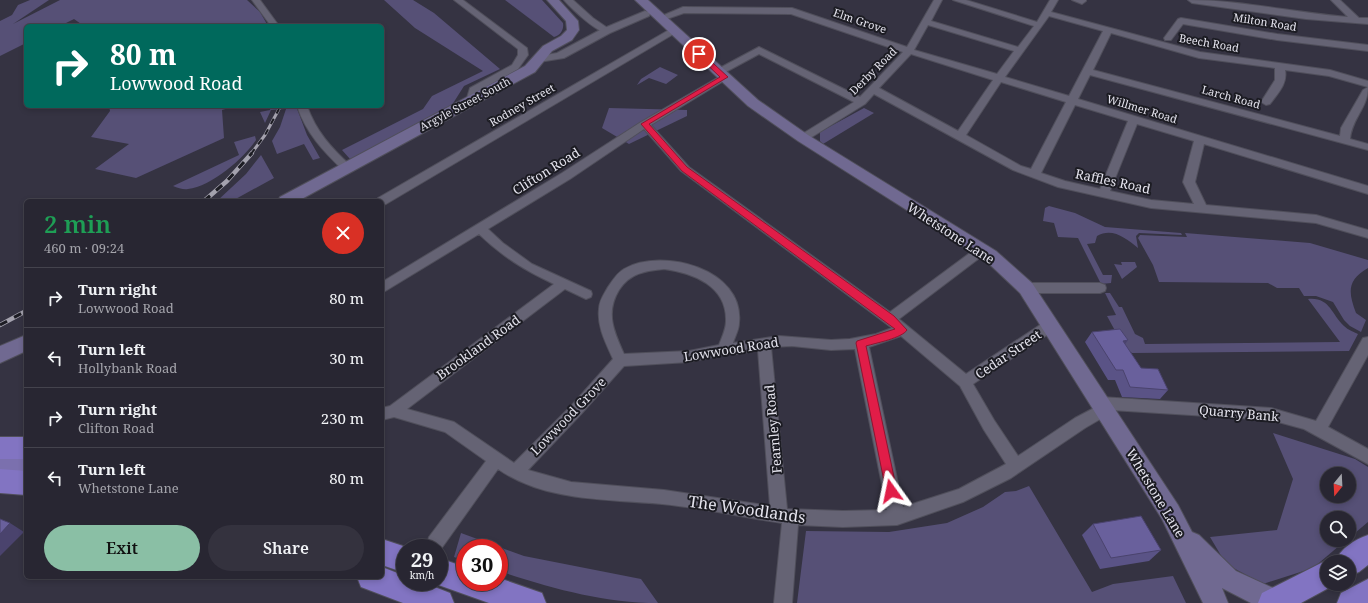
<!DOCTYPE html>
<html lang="en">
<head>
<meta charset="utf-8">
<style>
  :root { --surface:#282632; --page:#34323e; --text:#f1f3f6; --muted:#a5a5ac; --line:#44434d; --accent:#8abfa5 }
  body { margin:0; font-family:"Noto Serif",serif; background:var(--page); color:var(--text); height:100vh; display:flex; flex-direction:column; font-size:15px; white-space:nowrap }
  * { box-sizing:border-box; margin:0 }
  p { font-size:13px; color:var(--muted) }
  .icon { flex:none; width:22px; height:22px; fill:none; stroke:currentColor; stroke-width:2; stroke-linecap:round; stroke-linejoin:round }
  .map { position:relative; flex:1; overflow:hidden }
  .details { position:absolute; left:24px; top:199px; width:360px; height:380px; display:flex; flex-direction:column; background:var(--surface); border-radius:6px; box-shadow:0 2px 6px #0003,0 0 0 1px var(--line) }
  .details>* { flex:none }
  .top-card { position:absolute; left:24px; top:24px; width:360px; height:84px; border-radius:6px; box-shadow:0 2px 6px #0003,0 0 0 1px var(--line); background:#00695c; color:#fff; overflow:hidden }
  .needle { width:26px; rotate:198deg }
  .controls { position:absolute; left:1320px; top:467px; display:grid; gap:8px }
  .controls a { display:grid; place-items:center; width:36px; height:36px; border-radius:50%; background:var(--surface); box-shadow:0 2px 6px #0003,0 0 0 1px var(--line); font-size:20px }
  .speed { position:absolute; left:396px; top:539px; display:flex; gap:8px; font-size:20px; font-weight:700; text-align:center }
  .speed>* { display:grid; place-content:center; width:52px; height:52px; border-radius:50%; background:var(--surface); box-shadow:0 2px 6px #0003,0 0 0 1px var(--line); line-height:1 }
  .speed small { font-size:10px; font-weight:400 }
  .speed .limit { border:6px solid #d22; background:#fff; color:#111 }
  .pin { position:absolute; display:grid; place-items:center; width:34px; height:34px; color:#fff; margin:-17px; border:2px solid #fff; border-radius:50%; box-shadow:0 1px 4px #0007 }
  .me { position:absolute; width:44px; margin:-22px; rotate:348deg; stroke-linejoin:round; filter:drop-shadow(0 0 3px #0008) }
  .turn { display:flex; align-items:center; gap:14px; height:84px; padding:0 20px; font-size:18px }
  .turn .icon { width:52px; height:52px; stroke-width:2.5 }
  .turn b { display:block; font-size:28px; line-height:34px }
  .round { display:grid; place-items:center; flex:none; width:42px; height:42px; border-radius:21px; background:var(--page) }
  .headline { display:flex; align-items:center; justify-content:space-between; height:68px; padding:0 20px }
  h1 { font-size:24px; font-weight:600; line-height:30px; color:#1e9e55 }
  .action { display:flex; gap:8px; margin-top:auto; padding:8px 20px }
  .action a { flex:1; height:46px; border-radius:24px; background:var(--accent); color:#111; font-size:16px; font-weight:600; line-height:46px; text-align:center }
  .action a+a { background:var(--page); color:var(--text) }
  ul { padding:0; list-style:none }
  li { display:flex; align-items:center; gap:12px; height:60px; padding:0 20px; border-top:1px solid var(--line) }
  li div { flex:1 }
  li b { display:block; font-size:15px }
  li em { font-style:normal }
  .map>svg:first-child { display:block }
  .green { fill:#565076; fill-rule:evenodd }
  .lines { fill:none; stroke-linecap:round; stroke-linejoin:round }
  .minor-casing { stroke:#504f5b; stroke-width:2 }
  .tertiary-casing { stroke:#504f5b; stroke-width:2 }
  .secondary-casing { stroke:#504f5b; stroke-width:2 }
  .primary-casing { stroke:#504f5b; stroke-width:2 }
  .trunk-casing { stroke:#504f5b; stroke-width:2 }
  .minor { fill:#656374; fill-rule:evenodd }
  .tertiary { fill:#656374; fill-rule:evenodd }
  .secondary { fill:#706991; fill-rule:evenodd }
  .primary { fill:#7b70ae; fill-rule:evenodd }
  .trunk { fill:#8274c2; fill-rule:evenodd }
  .rail-far1-casing { stroke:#a4a2ae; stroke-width:3 }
  .rail-casing { stroke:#a4a2ae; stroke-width:4.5 }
  .rail-far1 { stroke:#1c1c23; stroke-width:2; stroke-dasharray:6; stroke-linecap:butt }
  .rail { stroke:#1c1c23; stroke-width:3; stroke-dasharray:8; stroke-linecap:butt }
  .wall { fill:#5a5386 }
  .shaded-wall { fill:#4a436d }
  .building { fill:#69609c; stroke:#4a436d }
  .route { fill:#e11d48; stroke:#92132f }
  .labels { text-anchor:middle; stroke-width:4; stroke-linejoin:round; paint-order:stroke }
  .far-street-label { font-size:11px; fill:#e4e3ed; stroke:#1c1c23 }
  .street-label { font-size:13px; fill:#e4e3ed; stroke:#1c1c23 }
  .near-street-label { font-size:16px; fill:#e4e3ed; stroke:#1c1c23 }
</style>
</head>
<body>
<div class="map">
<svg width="1368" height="603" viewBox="0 0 1368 603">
  <rect width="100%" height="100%" fill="#353342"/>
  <g class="green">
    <polygon points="30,0 49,0 13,24 60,0 247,0 260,12 268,26 84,26 74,19 60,26 26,26 26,43 0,56 0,21 12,15 18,5"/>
    <polygon points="384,0 413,0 434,13 500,69 464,86 452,105 361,156 350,159 342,150 423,109 432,96 483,71 415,28"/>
    <path d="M 505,0 L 542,0 L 563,23 C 564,29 561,35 554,37 Z"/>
    <polygon points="660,67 678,75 666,84 649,78 637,85 641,79"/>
    <polygon points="109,106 236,106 222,110 224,138 136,178 95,169 129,144 91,137 110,111"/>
    <polygon points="271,106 296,106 307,135 320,158 313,160 304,144 277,154 272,141 280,127 286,109 271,110 265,123 260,112 270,110"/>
    <polygon points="609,108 687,110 687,116 629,144 602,128"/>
    <polygon points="864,108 874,113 823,144 820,141 820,132"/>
    <path d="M 255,136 L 256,140 C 244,158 211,187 188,189 C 184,190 178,188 173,186 L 239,155 L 234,142 Z"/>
    <polygon points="261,155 274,178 232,201 217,201 246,174"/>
    <path d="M 1049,206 L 1075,213 L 1105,227 L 1181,233 L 1182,235 L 1139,233 L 1136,236 L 1138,248 C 1126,238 1112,227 1097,236 L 1095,243 L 1087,244 L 1103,275 L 1112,275 L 1111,283 L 1101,284 L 1078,238 L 1058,237 L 1054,223 L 1043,221 L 1045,208 Z"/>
    <path d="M 1185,233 L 1310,243 L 1368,260 L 1368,268 C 1347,280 1348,292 1356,313 L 1366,320 L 1361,332 L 1350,326 L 1344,320 L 1333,302 L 1316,296 L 1304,296 L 1299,288 L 1277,288 L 1268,283 L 1159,282 L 1153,265 L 1138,238 L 1140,235 L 1187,237 Z"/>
    <polygon points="1121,262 1135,262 1137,267 1122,279 1114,264 1122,265"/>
    <path d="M 1105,293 L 1110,293 L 1119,307 L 1122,307 L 1135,334 L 1143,338 L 1145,344 L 1340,342 L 1308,299 C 1330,297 1331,314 1344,326 C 1348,330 1354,332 1358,334 L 1349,351 L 1132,353 L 1124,347 L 1107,316 L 1116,315 Z"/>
    <path d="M 1273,433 L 1355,459 L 1368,467 L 1368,522 L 1349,538 L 1349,518 L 1327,518 L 1327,540 L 1346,540 L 1313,568 L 1263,584 L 1226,564 L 1210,537 L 1277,530 L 1293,479 ZM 1327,474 L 1349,474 L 1349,496 L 1327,496 Z"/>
    <polygon points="1029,486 1092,592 1113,584 1173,576 1186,603 797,603 806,531 889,532 947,523 983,507 1005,492 1016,491"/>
    <path d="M 461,533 L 524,556 L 641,579 L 658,603 C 603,603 551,588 499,571 L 499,548 L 465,548 L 465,561 L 454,557 Z"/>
  </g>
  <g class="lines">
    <defs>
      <g id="minor">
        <polygon points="252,0 260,0 279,26 271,26"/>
        <polygon points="454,0 463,0 527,48 528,55 518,69 478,91 476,101 471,104 466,101 470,88 512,65 518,55 518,49"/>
        <path d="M 564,0 L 573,0 L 593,18 L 609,29 L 609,33 C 599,35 571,8 564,0 Z"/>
        <path d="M 934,0 L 942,0 L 931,21 L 1018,47 L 1034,26 L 953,0 L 966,0 L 1037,22 L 1050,0 L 1058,0 L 1051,12 L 1200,52 L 1330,70 L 1368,81 L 1368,87 L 1329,76 L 1285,70 C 1288,84 1277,94 1270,104 L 1266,105 L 1261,102 L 1275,80 L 1275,68 L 1199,58 L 1111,33 L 1093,70 L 1340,136 L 1341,128 L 1363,90 L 1368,87 C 1368,108 1352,118 1350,139 L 1368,144 L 1368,150 L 1090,75 L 1078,99 L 1368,186 L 1368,194 L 1204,144 L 1195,182 L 1206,205 L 1316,215 L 1368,230 L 1368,238 L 1316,223 L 1151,208 L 1058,187 L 1013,170 L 874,94 L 865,104 L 807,140 L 799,140 L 798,138 L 799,136 L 854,102 L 759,54 L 722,74 L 716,74 L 716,70 L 759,47 L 860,97 L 903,52 L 791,14 L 684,13 L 661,21 L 657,18 L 683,7 L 792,8 L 907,47 ZM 1049,16 L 1103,31 L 1069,96 L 1005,77 ZM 928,25 L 1014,51 L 997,74 L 914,50 ZM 911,54 L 993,80 L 958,131 L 879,88 ZM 1001,82 L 1066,102 L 1031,169 L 1021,166 L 966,135 ZM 1075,105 L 1128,121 L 1100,189 L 1065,181 L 1041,173 ZM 1137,124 L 1194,141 L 1183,182 L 1194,204 L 1151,200 L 1110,191 Z"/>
        <polygon points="1072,0 1086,0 1086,1 1082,4"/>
        <path d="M 1188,0 C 1241,0 1295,13 1348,17 L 1331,0 L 1340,0 L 1359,18 L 1368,18 L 1368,24 L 1306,19 L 1192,3 Z"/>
        <polygon points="1181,18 1277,34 1368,45 1368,51 1277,40 1183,24 1171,40 1165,40 1164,38 1178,19"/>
        <polygon points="674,27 678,30 677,32 386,204 382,205 382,201 376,201 378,198"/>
        <path d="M 724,74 L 729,77 L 727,79 L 651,125 L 689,167 L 890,312 L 978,247 L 986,247 L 988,250 L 986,253 L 899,319 L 966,374 L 1046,321 L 1051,320 L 1056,321 L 1058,325 L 1056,329 L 973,384 L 994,420 L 1018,456 L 1075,418 L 1096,407 L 1094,403 L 1096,399 L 1101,397 L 1271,408 L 1316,421 L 1363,338 L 1368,337 L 1368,355 L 1328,427 L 1368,449 L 1368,464 L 1304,429 L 1271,420 L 1111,410 L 1109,414 L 1085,428 L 1011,478 L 963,502 L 897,525 L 843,527 L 798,525 L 792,603 L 774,603 L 782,523 C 742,517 702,508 662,504 C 608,499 545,502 498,469 L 441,549 L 429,548 L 427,543 L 429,537 L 486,461 L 445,432 L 394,417 L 382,420 L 382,408 L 390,406 L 554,284 C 524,270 503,257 479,234 L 382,293 L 382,282 L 562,173 L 641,122 ZM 644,129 L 681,171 L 892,328 L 876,334 L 850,339 L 831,340 L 779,336 L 733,343 C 735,336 739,330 739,323 C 745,269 662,247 624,269 C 617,273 613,280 608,287 C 604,294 599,301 599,309 C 597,327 606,343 613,359 L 572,405 L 514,463 L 454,422 L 407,409 L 565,289 L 586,299 L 591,297 L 592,294 L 591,291 L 532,264 L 503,243 L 488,229 L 570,179 ZM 664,269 C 694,273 727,286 726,321 C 726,329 722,337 719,345 L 689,351 L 624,354 C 614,332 605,313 619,290 C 630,273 645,271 664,269 ZM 901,336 L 960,386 L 984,430 L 1006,464 L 959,489 L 903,507 L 869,347 ZM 792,346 L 831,350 L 855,349 L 887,510 L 843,511 L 787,509 L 771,347 ZM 758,350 L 770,506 L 664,490 L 571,482 L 528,470 L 582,413 L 624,366 L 689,362 L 726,354 L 738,354 Z"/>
        <path d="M 297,106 L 307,106 C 316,131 331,148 351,166 L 352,168 L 351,170 L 343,170 C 323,151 306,133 297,106 Z"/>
        <polygon points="1026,283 1100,283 1105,285 1106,288 1105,291 1100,293 1026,293 1021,291 1020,288 1021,285"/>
      </g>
      <polygon id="tertiary" points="645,11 649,12 650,14 649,16 610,33 564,58 539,62 533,59 535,57 557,53 602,29"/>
      <g id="secondary">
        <polygon points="547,0 559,0 578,21 579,30 572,40 552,51 535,72 298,201 278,201 280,197 525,66 543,46 561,36 567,30 566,21"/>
        <polygon points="635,0 648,0 758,100 808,135 996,251 1032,283 1178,505 1192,532 1199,535 1236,571 1284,593 1287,603 1251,603 1222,588 1228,603 1203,603 1162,519 1020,293 984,259 798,141 748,106"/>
        <polygon points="26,335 26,351 0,363 0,346"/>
      </g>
      <polygon id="primary" points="0,453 26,454 26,476 0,475"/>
      <g id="trunk">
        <rect x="0" y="437" width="26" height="22"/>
        <polygon points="0,469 26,471 26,495 0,493"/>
        <path d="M 1368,535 L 1368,565 L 1359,572 L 1349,576 L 1349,562 L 1335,562 C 1341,548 1354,540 1368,535 Z"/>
        <polygon points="382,539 409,548 405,548 405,573 382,565"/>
        <polygon points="439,558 465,567 465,582 499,582 499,578 542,593 546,603 489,603 430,582 439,582"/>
        <polygon points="1327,560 1331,562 1327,562 1327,584 1336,584 1301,603 1258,603 1262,593"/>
        <polygon points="382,567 405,576 405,582 422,582 450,593 454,603 403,603 361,587 357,577 382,577"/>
        <polygon points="1368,579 1368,603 1337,603 1341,593"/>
      </g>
    </defs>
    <use href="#minor" class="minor-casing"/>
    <use href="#tertiary" class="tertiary-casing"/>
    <use href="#secondary" class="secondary-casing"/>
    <use href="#primary" class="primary-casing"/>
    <use href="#trunk" class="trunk-casing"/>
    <use href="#minor" class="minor"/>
    <use href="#tertiary" class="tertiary"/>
    <use href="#secondary" class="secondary"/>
    <use href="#primary" class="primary"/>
    <use href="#trunk" class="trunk"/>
    <defs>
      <polyline id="rail-far1" points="251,154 265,135 279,109"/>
      <g id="rail">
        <polyline points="204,201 227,181 252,153"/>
        <polyline points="0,325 26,311"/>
      </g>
    </defs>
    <use href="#rail-far1" class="rail-far1-casing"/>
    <use href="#rail" class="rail-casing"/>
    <use href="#rail-far1" class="rail-far1"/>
    <use href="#rail" class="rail"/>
  </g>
  <g class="wall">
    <polygon points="1092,332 1128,340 1125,344 1141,368 1168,390 1160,399 1122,397 1115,380 1108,380 1085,342"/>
    <polygon points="1093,524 1161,550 1149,561 1100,569 1082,535"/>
  </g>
  <g class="shaded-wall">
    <polygon points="1128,340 1121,350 1123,341"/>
    <polygon points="10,523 24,532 0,556 0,534"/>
  </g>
  <g class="building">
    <polygon points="1120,329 1128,340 1123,341 1141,368 1158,369 1168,390 1130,387 1123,370 1116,370 1092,332"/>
    <polygon points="1141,516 1161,550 1111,558 1093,524"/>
    <polygon points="0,519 10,523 0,534"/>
  </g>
  <path class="route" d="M 697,52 L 701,52 L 728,77 L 649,124 L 687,167 L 894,316 L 907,330 C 902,338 876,343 866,346 L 897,491 L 895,494 L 891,496 L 887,494 L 886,491 L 856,343 L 857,341 L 895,329 L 682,171 L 641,124 L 720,77 L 697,55 Z"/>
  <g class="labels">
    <g class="far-street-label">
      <text transform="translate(860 21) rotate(19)" y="4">Elm Grove</text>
      <text transform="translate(1265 22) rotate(9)" y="4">Milton Road</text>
      <text transform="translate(1209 43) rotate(10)" y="4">Beech Road</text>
      <text transform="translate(873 71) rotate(-45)" y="4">Derby Road</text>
      <text transform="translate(1231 97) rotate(15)" y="4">Larch Road</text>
      <text transform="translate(465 104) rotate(-28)" y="4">Argyle Street South</text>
      <text transform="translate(522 105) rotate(-30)" y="4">Rodney Street</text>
      <text transform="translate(1142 109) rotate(17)" y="4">Willmer Road</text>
    </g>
    <g class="street-label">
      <text transform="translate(546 171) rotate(-32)" y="5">Clifton Road</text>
      <text transform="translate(1113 181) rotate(12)" y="5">Raffles Road</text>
      <text transform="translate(951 233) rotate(33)" y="5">Whetstone Lane</text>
      <text transform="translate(478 347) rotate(-36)" y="5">Brookland Road</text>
      <text transform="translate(731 349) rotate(-9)" y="5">Lowwood Road</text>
      <text transform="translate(1008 354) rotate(-34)" y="5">Cedar Street</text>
      <text transform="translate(1239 413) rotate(5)" y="5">Quarry Bank</text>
      <text transform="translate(568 416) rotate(-46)" y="5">Lowwood Grove</text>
      <text transform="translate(773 429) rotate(-95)" y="5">Fearnley Road</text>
      <text transform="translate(1156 493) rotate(59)" y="5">Whetstone Lane</text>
    </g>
    <g class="near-street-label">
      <text transform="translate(747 509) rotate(8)" y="6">The Woodlands</text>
    </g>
  </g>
</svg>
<div class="controls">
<a><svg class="needle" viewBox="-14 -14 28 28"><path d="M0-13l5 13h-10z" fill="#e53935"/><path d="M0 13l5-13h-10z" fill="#a5a5ac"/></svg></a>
<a><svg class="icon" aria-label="search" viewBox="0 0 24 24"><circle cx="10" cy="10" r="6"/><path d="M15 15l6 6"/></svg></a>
<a><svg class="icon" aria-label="layers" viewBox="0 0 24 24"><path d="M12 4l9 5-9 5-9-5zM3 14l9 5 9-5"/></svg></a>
</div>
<div class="speed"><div>29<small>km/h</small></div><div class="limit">30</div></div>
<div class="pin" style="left:699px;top:54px;background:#d93025"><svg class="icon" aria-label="arrive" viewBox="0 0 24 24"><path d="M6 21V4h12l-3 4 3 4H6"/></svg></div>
<svg class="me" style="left:891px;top:491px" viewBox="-20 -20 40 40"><path d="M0-17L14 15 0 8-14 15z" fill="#e11d48" stroke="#fff" stroke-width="4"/></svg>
<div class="top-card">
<div class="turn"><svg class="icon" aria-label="right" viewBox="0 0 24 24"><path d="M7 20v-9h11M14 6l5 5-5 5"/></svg><div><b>80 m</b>Lowwood Road</div></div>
</div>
<section class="details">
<div class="headline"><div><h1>2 min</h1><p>460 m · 09:24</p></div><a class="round" style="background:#d93025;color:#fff"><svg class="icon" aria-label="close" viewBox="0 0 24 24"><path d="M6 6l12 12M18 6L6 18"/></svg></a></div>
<ul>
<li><svg class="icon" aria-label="right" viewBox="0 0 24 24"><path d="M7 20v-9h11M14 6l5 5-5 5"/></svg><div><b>Turn right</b><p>Lowwood Road</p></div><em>80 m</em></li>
<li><svg class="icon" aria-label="left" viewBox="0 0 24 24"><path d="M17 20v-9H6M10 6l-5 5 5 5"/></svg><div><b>Turn left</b><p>Hollybank Road</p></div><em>30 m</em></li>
<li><svg class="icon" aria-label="right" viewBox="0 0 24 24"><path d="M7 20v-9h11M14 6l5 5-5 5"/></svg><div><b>Turn right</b><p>Clifton Road</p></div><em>230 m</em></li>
<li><svg class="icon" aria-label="left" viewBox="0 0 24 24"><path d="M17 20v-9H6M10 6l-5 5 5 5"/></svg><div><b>Turn left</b><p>Whetstone Lane</p></div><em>80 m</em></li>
</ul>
<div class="action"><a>Exit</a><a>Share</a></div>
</section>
</div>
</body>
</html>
